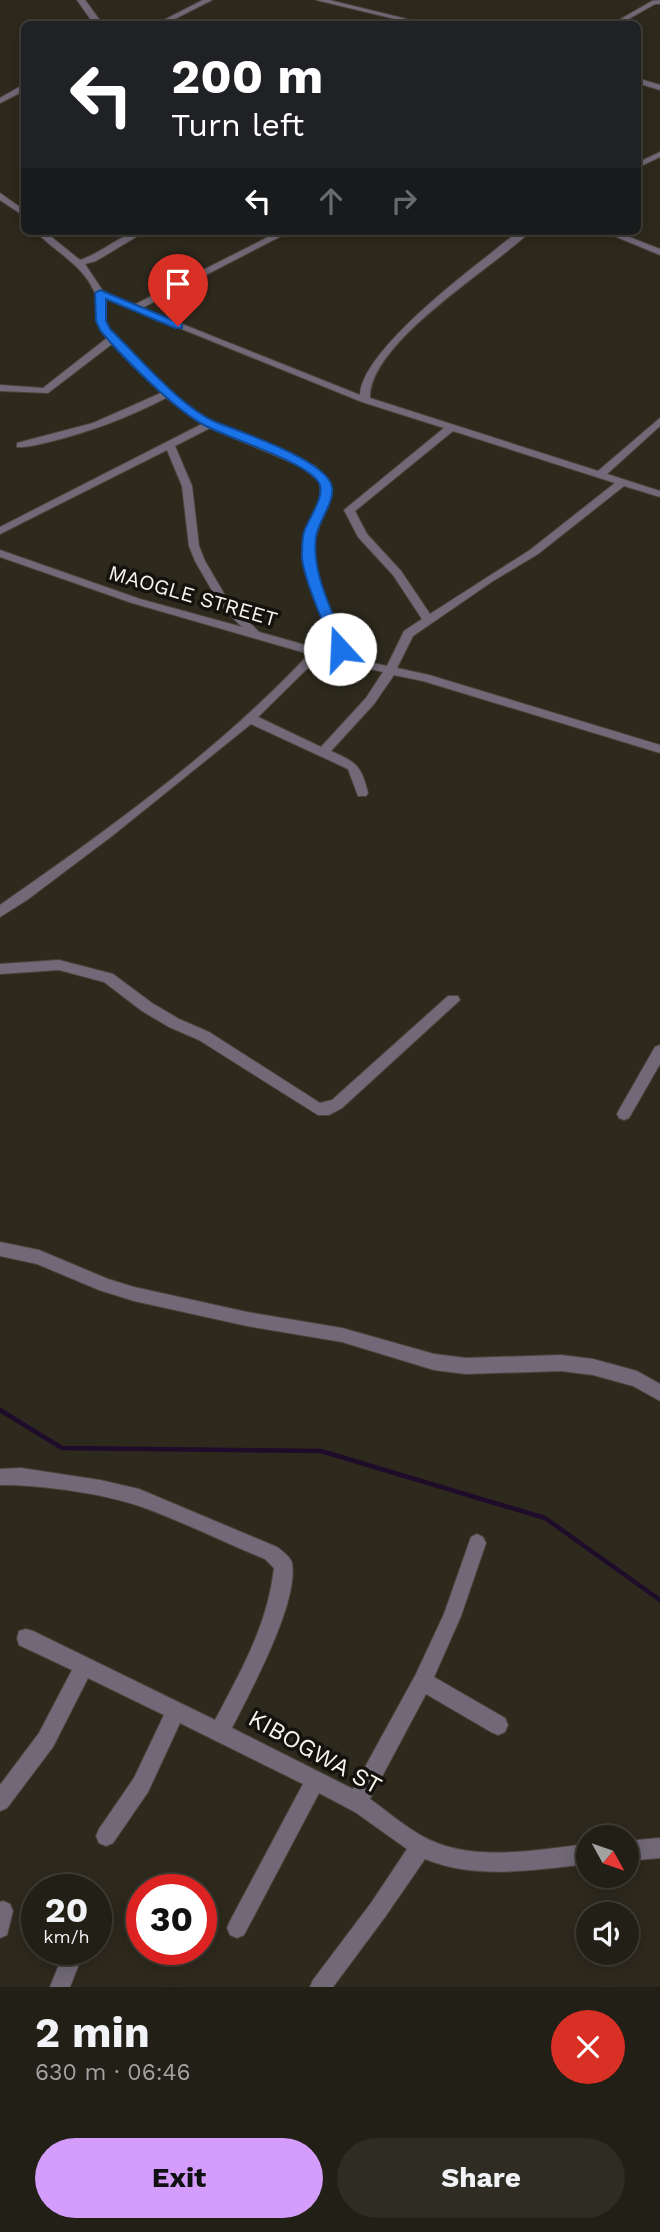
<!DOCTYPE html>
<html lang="en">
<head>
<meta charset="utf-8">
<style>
  :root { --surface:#221f16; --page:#2e2c23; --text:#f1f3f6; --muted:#a2a2a1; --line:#3f3d35; --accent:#d49cfb }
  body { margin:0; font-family:"Work Sans",sans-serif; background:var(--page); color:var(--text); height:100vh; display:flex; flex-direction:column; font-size:26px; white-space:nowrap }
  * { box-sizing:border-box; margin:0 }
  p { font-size:23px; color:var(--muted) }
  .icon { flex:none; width:38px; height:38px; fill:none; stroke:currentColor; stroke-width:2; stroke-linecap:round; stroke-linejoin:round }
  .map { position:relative; height:1987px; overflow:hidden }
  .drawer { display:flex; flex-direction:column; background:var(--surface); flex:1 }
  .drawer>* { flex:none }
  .banner { position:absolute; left:21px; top:21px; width:620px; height:214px; border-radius:10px; box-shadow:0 4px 18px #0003,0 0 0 2px var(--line); background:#202124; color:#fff; overflow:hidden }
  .needle { width:46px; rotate:130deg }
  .fabs { position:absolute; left:576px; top:1825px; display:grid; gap:14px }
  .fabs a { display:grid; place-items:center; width:63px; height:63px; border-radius:50%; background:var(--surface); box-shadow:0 4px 18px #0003,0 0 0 2px var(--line); font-size:35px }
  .speed { position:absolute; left:21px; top:1874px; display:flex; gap:14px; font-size:35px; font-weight:700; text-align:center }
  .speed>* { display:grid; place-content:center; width:91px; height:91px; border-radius:50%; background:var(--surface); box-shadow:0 4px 18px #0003,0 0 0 2px var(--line); line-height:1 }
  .speed small { font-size:18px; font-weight:400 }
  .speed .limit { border:10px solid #d22; background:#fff; color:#111 }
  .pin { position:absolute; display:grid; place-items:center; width:60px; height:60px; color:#fff; margin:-72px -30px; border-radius:50% 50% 50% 0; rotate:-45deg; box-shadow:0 0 7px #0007 }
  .pin .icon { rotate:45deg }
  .me { position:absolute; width:77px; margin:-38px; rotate:340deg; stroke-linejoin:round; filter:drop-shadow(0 0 5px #0008) }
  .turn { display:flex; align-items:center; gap:24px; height:147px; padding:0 35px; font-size:32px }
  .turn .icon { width:91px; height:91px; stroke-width:2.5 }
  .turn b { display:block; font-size:49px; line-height:60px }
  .lanes { display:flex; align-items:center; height:66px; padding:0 35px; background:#0003; justify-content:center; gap:35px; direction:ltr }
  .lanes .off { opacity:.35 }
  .round { display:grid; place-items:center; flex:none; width:74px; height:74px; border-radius:37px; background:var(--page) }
  .summary { display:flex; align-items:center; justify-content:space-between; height:119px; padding:0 35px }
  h1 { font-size:42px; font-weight:700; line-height:52px }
  .primary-button { display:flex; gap:14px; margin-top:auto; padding:14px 35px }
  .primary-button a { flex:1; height:80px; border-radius:42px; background:var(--accent); color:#111; font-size:28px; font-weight:700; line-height:80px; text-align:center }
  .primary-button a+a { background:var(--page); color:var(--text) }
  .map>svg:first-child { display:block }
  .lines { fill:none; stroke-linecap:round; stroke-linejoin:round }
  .stream { stroke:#1e0c2a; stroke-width:4.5 }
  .minor-casing { stroke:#49453a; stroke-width:2 }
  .minor { fill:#716978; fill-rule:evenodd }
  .route { fill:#1a73e8; stroke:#114b97; stroke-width:2 }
  .labels { text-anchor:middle; stroke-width:7; stroke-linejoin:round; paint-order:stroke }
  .street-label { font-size:21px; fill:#f7f4ec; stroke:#14120d }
  .near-street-label { font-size:24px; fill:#f7f4ec; stroke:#14120d }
</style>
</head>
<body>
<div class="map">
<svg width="660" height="1987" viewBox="0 0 660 1987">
  <rect width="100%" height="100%" fill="#2d291d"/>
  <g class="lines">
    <polyline class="stream" points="0,1410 62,1448 321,1451 545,1518 660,1600"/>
    <defs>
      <g id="minor">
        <polygon points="77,0 85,0 99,19 105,24 93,23"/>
        <polygon points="203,0 212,0 165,24 156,24"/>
        <polygon points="316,0 329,0 427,24 416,24"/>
        <polygon points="660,0 660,4 655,4 620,24 612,24 652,1"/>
        <polygon points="637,78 660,85 660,90 637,83"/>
        <polygon points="21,86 24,86 24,91 0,103 0,98"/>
        <polygon points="660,152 660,157 637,168 637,163"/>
        <polygon points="0,193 24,210 24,216 0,200"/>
        <path d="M 35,231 L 44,231 L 80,260 C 103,253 123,231 146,231 L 96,261 L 85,264 L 103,291 L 134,305 L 280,231 L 291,231 L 142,308 L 360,395 C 361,354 458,279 490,254 C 499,247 510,236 521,232 C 522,231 529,231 531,231 C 493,268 369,342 370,398 L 598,471 L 660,418 L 660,426 L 607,474 L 660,491 L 660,497 L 624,486 L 538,554 L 493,581 L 413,636 L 397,668 L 429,675 L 660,745 L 660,753 L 423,681 L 394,675 L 374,704 L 331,751 C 357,763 361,765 368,793 L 366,796 L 358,796 L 348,769 L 251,724 L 112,836 L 27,900 L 0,917 L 0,905 C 108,830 219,750 309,654 L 132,603 L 0,557 L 0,550 L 140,599 L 242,627 L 221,606 L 195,561 L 189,546 L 182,486 L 167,450 L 0,534 L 0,527 L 202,424 L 166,398 C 129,417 90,432 49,442 C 39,444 28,448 17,447 L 17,443 L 93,423 L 161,393 L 112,344 L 48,393 L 0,391 L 0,385 L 43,388 L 107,338 C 90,318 102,309 94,291 C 82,264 54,251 35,231 ZM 105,298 L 362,402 L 444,428 L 344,510 L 358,537 L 393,575 L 422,619 L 404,631 L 387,666 L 346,657 C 341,619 309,585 314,547 C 316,528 326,512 331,494 L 329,480 L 315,466 L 219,425 L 191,409 L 153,375 L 109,329 L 106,321 ZM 210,428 L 300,466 L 319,481 C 327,507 300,532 303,560 C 306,593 330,620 334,653 L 259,632 L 229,602 L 205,561 L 199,546 L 192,486 L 175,446 ZM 453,431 L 615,483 L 530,550 L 430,614 L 401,571 L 367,534 L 355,511 ZM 319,657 L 383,672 L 366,698 L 321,747 L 258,717 Z"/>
        <polygon points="602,231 614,231 660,249 660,255"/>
        <polygon points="59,960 113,974 152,1003 179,1019 209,1032 320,1103 332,1100 448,996 458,996 460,1000 342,1108 329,1115 318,1115 199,1040 169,1027 142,1011 104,982 59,970 0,974 0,964"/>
        <polygon points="660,1045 660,1064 629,1118 624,1120 619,1118 617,1114 619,1110 655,1047"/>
        <polygon points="0,1242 39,1250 108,1279 134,1287 247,1312 342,1328 434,1354 466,1358 561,1355 593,1359 637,1371 660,1384 660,1401 633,1386 593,1375 561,1371 466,1374 434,1370 342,1342 247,1326 134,1301 99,1290 37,1264 0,1256"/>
        <path d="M 21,1468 L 100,1480 L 139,1489 L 277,1547 C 282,1551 290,1556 292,1563 C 299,1603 250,1692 232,1728 L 353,1789 L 416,1674 L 444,1614 L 471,1537 L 477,1534 L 483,1537 L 486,1543 L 461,1616 L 434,1677 L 505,1718 L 508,1725 L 505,1732 L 498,1735 L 491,1732 L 426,1694 L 370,1799 C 391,1814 413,1834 437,1843 C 483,1861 541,1849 588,1844 L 588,1864 C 534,1870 476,1880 425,1859 L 385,1917 L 333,1987 L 310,1987 L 313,1980 L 371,1903 L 407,1849 L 355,1812 L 319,1793 L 244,1935 L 237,1938 L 230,1935 L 227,1928 L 230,1921 L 303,1784 L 180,1723 L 148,1792 L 113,1843 L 106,1846 L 99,1843 L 96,1836 L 99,1829 L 134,1778 L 164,1715 L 88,1678 L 53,1747 L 7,1808 L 0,1811 L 0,1785 L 39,1733 L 72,1670 L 19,1645 L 17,1638 L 19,1631 L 26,1629 L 33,1631 L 215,1720 C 241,1671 268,1624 274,1568 L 265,1559 C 223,1542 182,1521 139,1506 C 105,1494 37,1484 0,1485 L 0,1469 Z"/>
        <polygon points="660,1838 660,1858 626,1861 626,1841"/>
        <polygon points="3,1901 10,1904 13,1911 7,1935 0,1938 0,1902"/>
        <polygon points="69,1950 78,1952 81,1959 70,1987 50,1987 64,1952"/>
      </g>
    </defs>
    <use href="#minor" class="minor-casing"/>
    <use href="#minor" class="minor"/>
  </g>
  <path class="route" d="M 100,290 L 182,324 L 182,328 L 175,328 L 106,299 L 106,321 L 110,329 C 139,357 182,409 218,423 C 241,432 328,461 332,487 C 335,502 318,521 316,537 C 311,574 334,614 347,649 L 345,652 L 340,653 L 334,649 C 326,629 300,571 302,553 C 302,547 302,539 304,532 C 308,519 326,496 319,483 C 308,462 228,438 206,426 C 177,412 121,356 100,330 L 96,321 L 95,293 Z"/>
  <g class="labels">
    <g class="street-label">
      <text transform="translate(193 596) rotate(16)" y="7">MAOGLE STREET</text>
    </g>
    <g class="near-street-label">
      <text transform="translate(315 1752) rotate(29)" y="8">KIBOGWA ST</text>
    </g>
  </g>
</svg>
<div class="fabs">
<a><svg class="needle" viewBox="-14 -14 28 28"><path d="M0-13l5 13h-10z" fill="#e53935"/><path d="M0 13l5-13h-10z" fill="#a2a2a1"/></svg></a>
<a><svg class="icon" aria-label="sound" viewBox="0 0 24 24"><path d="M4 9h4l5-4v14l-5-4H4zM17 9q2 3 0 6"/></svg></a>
</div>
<div class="speed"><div>20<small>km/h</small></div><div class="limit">30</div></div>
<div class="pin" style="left:178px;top:326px;background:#d93025"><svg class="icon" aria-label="arrive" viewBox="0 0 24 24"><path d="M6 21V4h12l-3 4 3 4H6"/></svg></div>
<svg class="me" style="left:340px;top:649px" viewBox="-20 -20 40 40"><circle r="19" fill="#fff"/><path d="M0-13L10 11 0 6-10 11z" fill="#1a73e8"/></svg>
<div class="banner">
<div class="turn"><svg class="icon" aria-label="left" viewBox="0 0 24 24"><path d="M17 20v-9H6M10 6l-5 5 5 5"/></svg><div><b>200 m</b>Turn left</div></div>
<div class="lanes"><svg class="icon" aria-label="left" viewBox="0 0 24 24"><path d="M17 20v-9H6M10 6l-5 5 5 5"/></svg><svg class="icon off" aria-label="ahead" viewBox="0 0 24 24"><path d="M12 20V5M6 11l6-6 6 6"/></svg><svg class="icon off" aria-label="right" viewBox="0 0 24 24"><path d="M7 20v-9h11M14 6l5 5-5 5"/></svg></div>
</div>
</div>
<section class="drawer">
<div class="summary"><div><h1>2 min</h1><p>630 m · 06:46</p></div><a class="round" style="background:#d93025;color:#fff"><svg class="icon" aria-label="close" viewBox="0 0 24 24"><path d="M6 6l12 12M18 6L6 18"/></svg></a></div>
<div class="primary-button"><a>Exit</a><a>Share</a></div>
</section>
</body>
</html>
